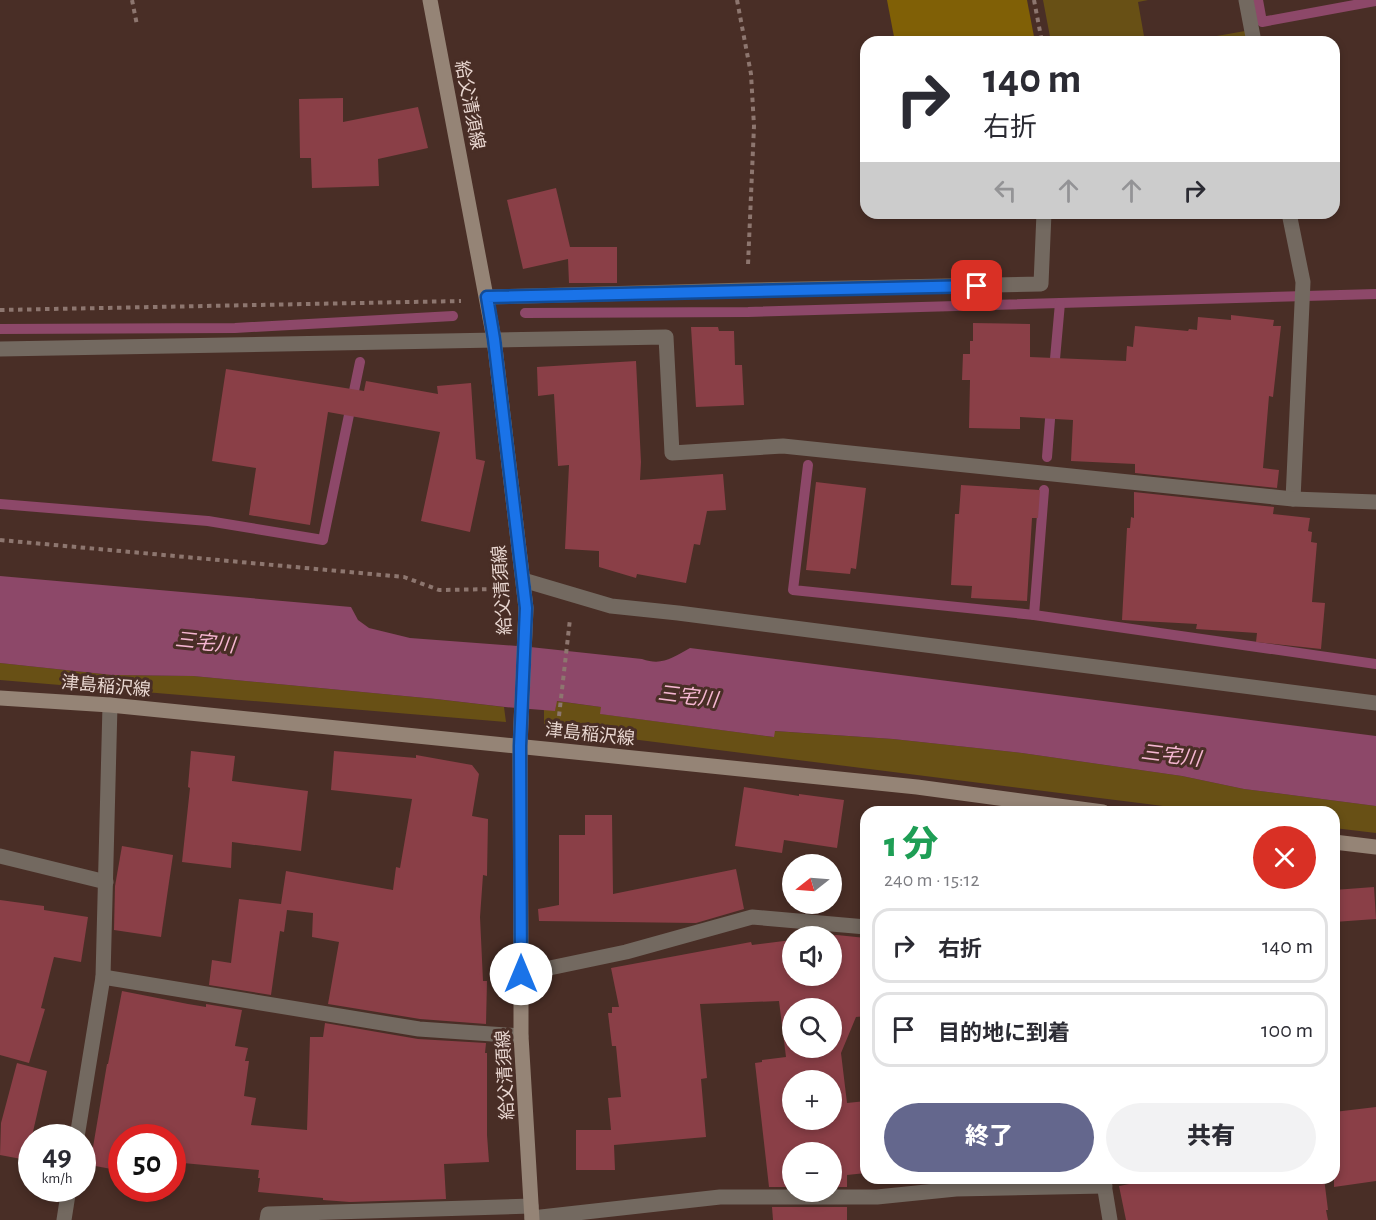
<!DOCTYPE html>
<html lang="ja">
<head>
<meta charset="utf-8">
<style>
  :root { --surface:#fff; --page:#f2f2f3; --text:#2b2b33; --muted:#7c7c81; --line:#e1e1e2; --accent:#64678d }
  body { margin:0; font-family:"Alegreya Sans","Noto Sans JP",sans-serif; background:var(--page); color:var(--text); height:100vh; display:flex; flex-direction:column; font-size:22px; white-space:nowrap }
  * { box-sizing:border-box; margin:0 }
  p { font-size:20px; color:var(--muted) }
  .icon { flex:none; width:33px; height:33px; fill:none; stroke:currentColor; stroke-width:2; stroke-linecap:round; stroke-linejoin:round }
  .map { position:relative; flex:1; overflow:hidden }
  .panel { position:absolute; left:860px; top:806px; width:480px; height:378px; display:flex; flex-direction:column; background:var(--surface); border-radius:18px; box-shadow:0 3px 9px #0003 }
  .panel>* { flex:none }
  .guide { position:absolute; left:860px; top:36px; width:480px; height:183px; border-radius:18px; box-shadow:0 3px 9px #0003; background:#fff; color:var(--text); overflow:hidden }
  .needle { width:39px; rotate:253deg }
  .fabs { position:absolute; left:782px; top:854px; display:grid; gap:12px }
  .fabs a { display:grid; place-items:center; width:60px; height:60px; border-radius:50%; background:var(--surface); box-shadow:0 3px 9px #0003; font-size:30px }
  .speed { position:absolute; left:18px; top:1124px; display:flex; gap:12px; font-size:30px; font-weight:700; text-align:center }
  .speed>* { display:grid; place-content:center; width:78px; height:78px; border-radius:50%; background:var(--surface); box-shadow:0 3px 9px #0003; line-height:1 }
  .speed small { font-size:15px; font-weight:400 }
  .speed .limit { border:9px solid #d22; background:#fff; color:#111 }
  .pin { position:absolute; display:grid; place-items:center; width:51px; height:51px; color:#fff; margin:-26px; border-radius:12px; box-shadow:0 3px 9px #0006 }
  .me { position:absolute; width:66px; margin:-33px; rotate:0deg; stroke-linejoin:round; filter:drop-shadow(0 0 4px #0008) }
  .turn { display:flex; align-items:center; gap:21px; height:126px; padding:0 24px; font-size:27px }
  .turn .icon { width:78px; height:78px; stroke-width:2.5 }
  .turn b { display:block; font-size:42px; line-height:51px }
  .lanes { display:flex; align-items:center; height:57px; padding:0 24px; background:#0003; justify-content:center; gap:30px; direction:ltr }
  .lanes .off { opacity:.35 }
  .round { display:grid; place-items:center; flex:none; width:63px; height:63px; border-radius:32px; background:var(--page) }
  .overview { display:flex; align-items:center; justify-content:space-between; height:102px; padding:0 24px }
  h1 { font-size:36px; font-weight:800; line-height:45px; color:#1e9e55 }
  .cta { display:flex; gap:12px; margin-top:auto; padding:12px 24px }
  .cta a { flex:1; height:69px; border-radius:36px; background:var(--accent); color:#fff; font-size:24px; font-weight:800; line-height:69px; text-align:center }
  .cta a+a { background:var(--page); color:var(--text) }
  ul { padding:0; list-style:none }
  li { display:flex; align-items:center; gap:18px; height:75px; margin:0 12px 9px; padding:0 12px; border:3px solid var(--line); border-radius:18px }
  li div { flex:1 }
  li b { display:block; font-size:22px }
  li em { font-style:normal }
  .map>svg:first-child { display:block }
  .green { fill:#685015 }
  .forest { fill:#806006 }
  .water { fill:#8d4869 }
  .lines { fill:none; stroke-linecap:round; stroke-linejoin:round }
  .stream { stroke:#8d4869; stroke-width:10 }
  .building { fill:#8a3f47; fill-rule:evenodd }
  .path { stroke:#8d766f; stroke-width:4; stroke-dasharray:4.5 4.5; stroke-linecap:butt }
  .lane { stroke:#736960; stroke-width:15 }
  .street { stroke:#736960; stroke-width:15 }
  .secondary { stroke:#958476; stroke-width:15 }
  .route-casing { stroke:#114b97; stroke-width:15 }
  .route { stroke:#1a73e8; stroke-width:10 }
  .labels { text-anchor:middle; stroke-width:6; stroke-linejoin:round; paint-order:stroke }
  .street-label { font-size:18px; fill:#e9d7d1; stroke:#492e26 }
  .water-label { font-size:20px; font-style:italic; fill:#f5b6d1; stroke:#492e26 }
</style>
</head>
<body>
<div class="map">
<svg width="1376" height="1220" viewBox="0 0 1376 1220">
  <rect width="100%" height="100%" fill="#492e26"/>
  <g class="green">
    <polygon points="1043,0 1148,0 1138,2 1145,42 1051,42"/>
    <polygon points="1245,31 1247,42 1183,42"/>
    <polygon points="0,663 112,675 193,676 436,699 504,707 506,722 0,680"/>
    <polygon points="556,701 601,707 601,714 773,737 774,731 893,739 1022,753 1182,776 1244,789 1376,806 1376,833 1334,828 1334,812 1203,811 544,728 544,710 555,710"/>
  </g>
  <polygon class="forest" points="887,0 1027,0 1035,42 895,42"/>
  <path class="water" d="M 0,576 L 351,607 L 358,620 L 369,628 L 410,638 L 530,647 L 642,659 C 662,666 672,658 690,648 L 1376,736 L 1376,806 L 1244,789 L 1182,776 L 1022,753 L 893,739 L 775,731 L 774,737 L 600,714 L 601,707 L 557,701 L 555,711 L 505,707 L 436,699 L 193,676 L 112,675 L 0,663 Z"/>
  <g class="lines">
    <g class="stream">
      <polyline points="1258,0 1262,22 1376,1"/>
      <polyline points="525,313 748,312 1376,294"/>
      <polyline points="0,329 235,328 453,316"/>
      <polyline points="1054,370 1060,303"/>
      <polyline points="1047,457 1051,407"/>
      <polyline points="808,465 793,590 1034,615 1376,664"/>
      <polyline points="0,504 208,521 323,540 360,362"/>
      <polyline points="1034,615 1044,490"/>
    </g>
  </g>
  <g class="building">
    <polygon points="343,98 343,122 418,107 428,148 378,159 379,186 312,188 311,158 300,158 299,99"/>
    <polygon points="556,188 570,247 617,247 617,283 569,283 568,259 523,269 507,200"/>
    <polygon points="1231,315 1274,320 1273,326 1281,326 1273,397 1269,396 1263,468 1279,470 1277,488 1135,473 1135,464 1071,461 1073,420 1020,417 1020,429 969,428 970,380 962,380 963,354 970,354 970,341 973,341 973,323 1030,324 1030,357 1126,361 1127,346 1133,347 1135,326 1188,331 1189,329 1197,330 1198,317 1231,320"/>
    <polygon points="691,327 718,327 719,331 734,331 735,365 742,365 744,405 696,407"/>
    <polygon points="636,361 641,462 640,480 723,474 726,510 707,511 700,545 694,544 686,583 637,574 636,578 599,567 599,551 565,549 569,465 558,466 554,394 538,396 537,367"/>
    <polygon points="226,369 364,391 366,381 438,394 437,386 471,383 476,459 485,461 470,532 421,521 440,432 328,412 310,525 249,515 256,468 212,461"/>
    <polygon points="816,482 866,488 856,569 851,568 850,574 806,570"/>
    <polygon points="961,485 1040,490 1038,518 1032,518 1027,601 971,598 972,586 951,585 955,514 959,514"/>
    <polygon points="1134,492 1274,507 1273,514 1310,518 1308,531 1312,532 1311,542 1317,543 1312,602 1325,603 1321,649 1256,642 1257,633 1196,629 1197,624 1122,620 1127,528 1130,528 1131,517 1134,518"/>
    <polygon points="191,751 235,756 232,781 308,791 301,851 232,842 231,868 182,862 190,788 188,787"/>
    <polygon points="334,751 416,758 416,755 472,765 479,774 472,816 488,819 487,876 483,875 480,917 483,981 487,981 486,1024 420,1019 328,1004 339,942 312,937 313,913 287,910 284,932 280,931 271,995 209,985 212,960 231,963 239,899 281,904 286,871 393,890 396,867 400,868 412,799 331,790"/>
    <polygon points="744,787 799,796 799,794 844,800 837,848 784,840 782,853 735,846"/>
    <polygon points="585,815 612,815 613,894 736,869 744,909 696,923 539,921 538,909 559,905 559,835 585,835"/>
    <polygon points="122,846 173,855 161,937 114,930 115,886"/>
    <polygon points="1374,887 1376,919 1334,922 1334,890"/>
    <polygon points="0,900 44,906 44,910 88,917 81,962 54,957 41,1008 45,1009 29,1063 0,1055"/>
    <path d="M 837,935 L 866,938 L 866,1016 L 856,1017 L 841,1053 L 847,1103 L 866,1101 L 866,1173 L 847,1175 L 847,1187 L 831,1187 L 831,1152 L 792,1152 L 792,1187 L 769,1187 L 755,1063 L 762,1062 L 762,1060 L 786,1057 L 779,1001 L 700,1004 L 707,1078 L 701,1079 L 706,1137 L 614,1145 L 615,1170 L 576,1170 L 576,1130 L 611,1130 L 608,1098 L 621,1097 L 616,1046 L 612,1046 L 608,1013 L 612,1013 L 612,1007 L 619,1007 L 611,968 L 751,942 L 752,945 L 792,940 L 792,975 L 831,975 L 831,936 L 828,936 ZM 792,1008 L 831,1008 L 831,1047 L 792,1047 ZM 792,1080 L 831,1080 L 831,1119 L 792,1119 Z"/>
    <polygon points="122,991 188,1004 206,1007 206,1004 242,1010 235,1046 248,1048 245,1061 249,1061 244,1096 256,1098 251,1125 307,1130 310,1037 323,1037 325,1023 418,1039 486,1043 485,1053 487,1053 487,1135 489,1162 444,1164 446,1199 350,1202 323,1200 323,1198 258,1192 260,1178 258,1178 259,1170 172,1162 172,1137 122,1137 122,1171 90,1165 107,1064 108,1064"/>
    <polygon points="17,1063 47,1071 32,1136 32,1161 0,1155 1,1123"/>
    <polygon points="1376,1107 1376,1181 1334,1187 1334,1112"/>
    <polygon points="1160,1178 1324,1178 1328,1210 1326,1210 1328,1220 1126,1220 1119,1186"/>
    <polygon points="772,1207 847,1207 847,1220 773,1220"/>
  </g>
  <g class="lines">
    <g class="path">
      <polyline points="132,0 137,25"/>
      <polyline points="737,0 751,74 754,126 748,265"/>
      <polyline points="1034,0 1042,42"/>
      <polyline points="0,310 461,301"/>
      <polyline points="0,540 404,577 439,590 499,589"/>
      <polyline points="558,725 570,619"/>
      <polyline points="862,902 866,883"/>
    </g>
    <polyline class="lane" points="0,856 106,882"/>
    <g class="street">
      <polyline points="1246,0 1254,42"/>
      <polyline points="1289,213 1303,282 1293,499"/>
      <polyline points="487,297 747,290 1041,284 1044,213"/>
      <polyline points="0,349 666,337 672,453 783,446 1293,499 1376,502"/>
      <polyline points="523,580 611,606 678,613 1376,703"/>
      <polyline points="521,974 626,952 752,917 866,927"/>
      <polyline points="103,977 419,1029 521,1036"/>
      <polyline points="77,1137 103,977 110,705"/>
      <polyline points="1103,1178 1110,1220"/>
      <polyline points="532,1218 720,1197 877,1197 956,1189 1105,1186"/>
      <polyline points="64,1220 69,1188"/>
      <polyline points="267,1220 268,1214 531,1206"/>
    </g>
    <g class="secondary">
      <polyline points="430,0 494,339 526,608 520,746 521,974 521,1036 532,1220"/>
      <polyline points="0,698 110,705 555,750 917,787 1103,812"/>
      <polyline points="1334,842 1376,847"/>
    </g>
  </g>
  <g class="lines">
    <defs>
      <polyline id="route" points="521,974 520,746 526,608 494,339 487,297 977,286"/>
    </defs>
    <use href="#route" class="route-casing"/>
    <use href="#route" class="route"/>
  </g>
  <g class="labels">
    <g class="street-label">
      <text transform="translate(470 105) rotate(79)" y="6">給父清須線</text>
      <text transform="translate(502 590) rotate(-94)" y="6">給父清須線</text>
      <text transform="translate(106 686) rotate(5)" y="6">津島稲沢線</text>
      <text transform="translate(590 734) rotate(6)" y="6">津島稲沢線</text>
      <text transform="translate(505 1075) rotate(-93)" y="6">給父清須線</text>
    </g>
    <g class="water-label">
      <text transform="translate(205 642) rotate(6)" y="7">三宅川</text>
      <text transform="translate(688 696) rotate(7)" y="7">三宅川</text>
      <text transform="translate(1171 755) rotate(7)" y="7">三宅川</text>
    </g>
  </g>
</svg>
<div class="fabs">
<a><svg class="needle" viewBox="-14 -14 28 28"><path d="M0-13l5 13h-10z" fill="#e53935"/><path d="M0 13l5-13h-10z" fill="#7c7c81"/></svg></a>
<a><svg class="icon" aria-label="sound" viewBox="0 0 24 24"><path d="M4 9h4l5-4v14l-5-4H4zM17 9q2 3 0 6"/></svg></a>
<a><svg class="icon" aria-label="search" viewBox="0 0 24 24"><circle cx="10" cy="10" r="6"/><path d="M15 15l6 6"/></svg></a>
<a>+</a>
<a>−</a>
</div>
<div class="speed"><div>49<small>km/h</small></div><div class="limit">50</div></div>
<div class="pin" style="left:977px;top:286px;background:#d93025"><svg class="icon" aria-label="arrive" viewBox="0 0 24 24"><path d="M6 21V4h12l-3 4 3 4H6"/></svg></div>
<svg class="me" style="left:521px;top:974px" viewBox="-20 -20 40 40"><circle r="19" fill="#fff"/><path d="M0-13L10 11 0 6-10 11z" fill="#1a73e8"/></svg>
<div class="guide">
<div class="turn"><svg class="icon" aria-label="right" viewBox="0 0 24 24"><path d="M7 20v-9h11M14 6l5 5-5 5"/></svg><div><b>140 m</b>右折</div></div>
<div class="lanes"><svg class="icon off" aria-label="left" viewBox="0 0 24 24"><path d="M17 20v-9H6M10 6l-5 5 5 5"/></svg><svg class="icon off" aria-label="ahead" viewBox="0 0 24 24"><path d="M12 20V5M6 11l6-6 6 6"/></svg><svg class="icon off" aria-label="ahead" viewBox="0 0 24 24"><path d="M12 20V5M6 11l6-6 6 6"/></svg><svg class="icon" aria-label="right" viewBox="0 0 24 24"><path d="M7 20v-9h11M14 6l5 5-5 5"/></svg></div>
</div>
<section class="panel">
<div class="overview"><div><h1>1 分</h1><p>240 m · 15:12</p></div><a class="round" style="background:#d93025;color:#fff"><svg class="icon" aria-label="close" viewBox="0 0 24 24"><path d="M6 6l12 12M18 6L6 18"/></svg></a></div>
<ul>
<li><svg class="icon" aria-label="right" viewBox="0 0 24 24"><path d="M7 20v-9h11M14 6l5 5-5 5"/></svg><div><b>右折</b></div><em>140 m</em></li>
<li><svg class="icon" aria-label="arrive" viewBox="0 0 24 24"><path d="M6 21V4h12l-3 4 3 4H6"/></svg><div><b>目的地に到着</b></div><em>100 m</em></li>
</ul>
<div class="cta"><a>終了</a><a>共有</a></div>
</section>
</div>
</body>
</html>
